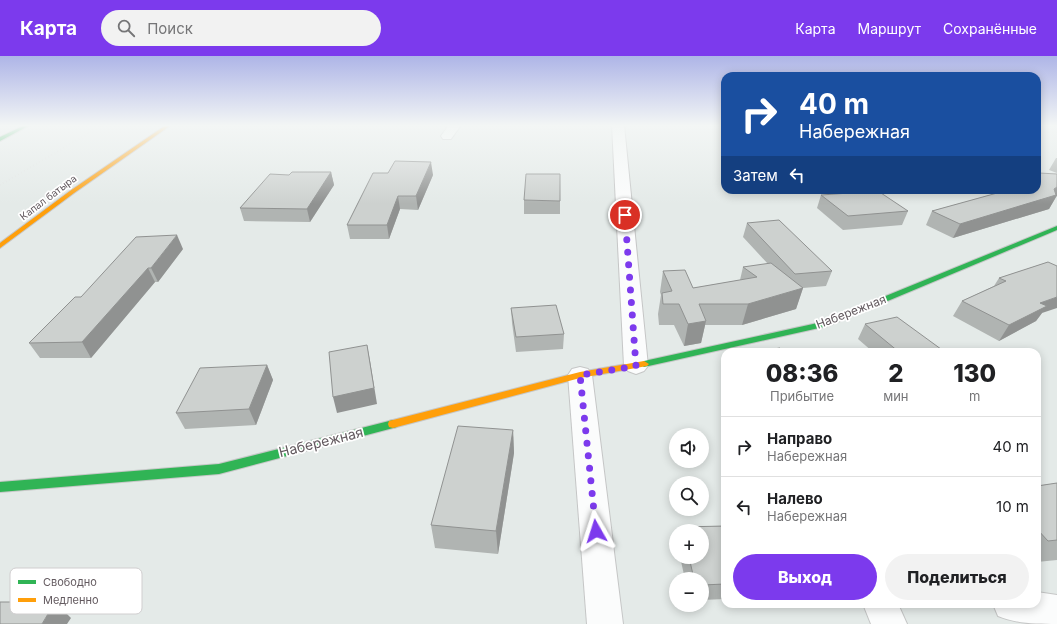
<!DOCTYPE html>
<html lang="ru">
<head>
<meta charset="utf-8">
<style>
  :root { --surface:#fff; --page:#f2f2f2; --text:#202124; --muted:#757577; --line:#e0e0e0; --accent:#7c3aed }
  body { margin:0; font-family:Inter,sans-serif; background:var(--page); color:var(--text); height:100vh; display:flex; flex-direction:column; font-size:15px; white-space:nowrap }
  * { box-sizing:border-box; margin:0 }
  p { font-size:13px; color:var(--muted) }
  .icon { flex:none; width:22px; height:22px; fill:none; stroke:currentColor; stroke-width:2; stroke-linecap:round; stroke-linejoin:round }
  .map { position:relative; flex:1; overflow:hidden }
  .drawer { position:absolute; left:721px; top:292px; width:320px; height:260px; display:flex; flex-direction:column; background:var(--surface); border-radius:12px; box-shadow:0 2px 10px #0003 }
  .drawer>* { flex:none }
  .hud { position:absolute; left:721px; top:16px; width:320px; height:122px; border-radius:12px; box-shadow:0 2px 10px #0003; background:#1a4fa0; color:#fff; overflow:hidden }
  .buttons { position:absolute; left:669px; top:372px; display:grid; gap:8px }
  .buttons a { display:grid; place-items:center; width:40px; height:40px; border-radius:50%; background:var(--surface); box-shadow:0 2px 10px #0003; font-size:20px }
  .pin { position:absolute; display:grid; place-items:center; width:34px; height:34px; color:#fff; margin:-17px; border:2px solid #fff; border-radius:50%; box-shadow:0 1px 4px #0007 }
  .me { position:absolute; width:44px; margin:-22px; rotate:354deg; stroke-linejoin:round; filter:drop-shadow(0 0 3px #0008) }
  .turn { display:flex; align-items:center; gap:14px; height:84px; padding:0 12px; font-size:18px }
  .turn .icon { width:52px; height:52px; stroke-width:2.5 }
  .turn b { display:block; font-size:28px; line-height:34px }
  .then { display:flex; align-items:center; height:38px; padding:0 12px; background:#0003; gap:8px; font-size:15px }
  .eta { display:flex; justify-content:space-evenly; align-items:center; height:68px; text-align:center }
  .eta b { font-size:24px; font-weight:800; line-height:28px }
  .action { display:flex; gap:8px; margin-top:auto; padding:8px 12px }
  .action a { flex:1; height:46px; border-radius:24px; background:var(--accent); color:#fff; font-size:16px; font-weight:800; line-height:46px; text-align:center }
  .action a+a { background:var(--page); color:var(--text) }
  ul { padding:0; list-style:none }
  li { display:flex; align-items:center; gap:12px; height:60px; padding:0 12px; border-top:1px solid var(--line) }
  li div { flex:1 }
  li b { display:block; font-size:15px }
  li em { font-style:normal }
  header { display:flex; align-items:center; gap:24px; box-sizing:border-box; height:56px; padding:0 20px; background:var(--accent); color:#fff }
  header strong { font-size:19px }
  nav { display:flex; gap:22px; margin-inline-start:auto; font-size:14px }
  .search { width:280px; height:36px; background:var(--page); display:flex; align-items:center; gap:10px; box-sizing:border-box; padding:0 14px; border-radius:22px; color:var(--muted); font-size:15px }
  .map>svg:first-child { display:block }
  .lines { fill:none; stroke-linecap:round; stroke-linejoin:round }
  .street-casing { stroke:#c5c6c6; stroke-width:2 }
  .fast-casing { stroke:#c6c7c7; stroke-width:2 }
  .slow-casing { stroke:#c6c7c7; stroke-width:2 }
  .street { fill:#fbfcfc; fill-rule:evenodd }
  .fast { fill:#30b455; fill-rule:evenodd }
  .slow { fill:#ff9f0a; fill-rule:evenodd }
  .rail { stroke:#e1e2e1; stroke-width:2; stroke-dasharray:0.5 3; stroke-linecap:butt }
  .wall { fill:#b0b4b2 }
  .shaded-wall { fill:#909291 }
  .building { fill:#cdd1cf; stroke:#909291 }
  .route { stroke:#7c3aed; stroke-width:7; stroke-dasharray:0 12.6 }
  .labels { text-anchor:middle; stroke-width:3.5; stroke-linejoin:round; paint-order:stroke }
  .far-street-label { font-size:10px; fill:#635a5f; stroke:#fff }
  .street-label { font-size:12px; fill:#635a5f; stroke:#fff }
  .near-street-label { font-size:14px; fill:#635a5f; stroke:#fff }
  .key { fill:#fff; stroke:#d0cecf; stroke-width:1 }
  .key-label { font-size:11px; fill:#635a5f }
</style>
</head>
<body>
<header>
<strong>Карта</strong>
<div class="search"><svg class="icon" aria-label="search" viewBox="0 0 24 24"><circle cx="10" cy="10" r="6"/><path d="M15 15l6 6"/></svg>Поиск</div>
<nav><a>Карта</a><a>Маршрут</a><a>Сохранённые</a></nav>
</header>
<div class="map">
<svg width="1057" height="568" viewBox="0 0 1057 568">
  <rect width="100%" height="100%" fill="#e4eae8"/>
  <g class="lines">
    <defs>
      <g id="street">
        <polygon points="449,69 461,69 451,83 443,83 441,80"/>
        <polygon points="612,69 624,69 648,310 644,315 636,318 628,315 624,310"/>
        <polygon points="580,311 588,313 592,319 623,568 587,568 568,319 572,313"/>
        <path d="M 1037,536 L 1057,539 L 1057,568 C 1036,568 1018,568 998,560 L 993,548 L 1037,548 Z"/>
        <polygon points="863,548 898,548 907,568 871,568"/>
      </g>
      <g id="fast">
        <polygon points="25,69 30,69 0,85 0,81"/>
        <polygon points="1057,170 1057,174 828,270 644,311 639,308 644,305 822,266"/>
        <polygon points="393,364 397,365 398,368 397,371 219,418 0,436 0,426 219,408"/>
      </g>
      <g id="slow">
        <polygon points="166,69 171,69 74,137 0,192 0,187 70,135"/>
        <polygon points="644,305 649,308 647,310 580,322 393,372 389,371 388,368 389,365 393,364 580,316"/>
      </g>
    </defs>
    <use href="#street" class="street-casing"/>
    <use href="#fast" class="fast-casing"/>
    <use href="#slow" class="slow-casing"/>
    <use href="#street" class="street"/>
    <use href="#fast" class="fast"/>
    <use href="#slow" class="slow"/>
    <polyline class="rail" points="0,129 103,69"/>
  </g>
  <g class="wall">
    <polygon points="1056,102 1057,102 1057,117 1049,114"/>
    <polygon points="331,116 334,129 310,166 244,165 240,152"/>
    <polygon points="433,119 418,154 400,153 389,183 350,183 347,169"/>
    <polygon points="1008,134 1056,141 1049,153 953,182 926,169 932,155"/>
    <polygon points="821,139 908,155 902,169 843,174 817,152"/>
    <polygon points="524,144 560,145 560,158 524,158"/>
    <polygon points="747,167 832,215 826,230 803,232 796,253 742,269 705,269 701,287 684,290 674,269 659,269 658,258 661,239 660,236 663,215 693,232 740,224 743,211 768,208 743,181"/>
    <polygon points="183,193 158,226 155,226 91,302 40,302 29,287 81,241"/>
    <polygon points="1048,206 1042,257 1036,265 999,285 953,260 962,245 994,230 999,222"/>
    <polygon points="511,252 564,278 563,293 516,296 512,267"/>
    <polygon points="865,268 945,296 873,296 858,283"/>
    <polygon points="267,309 273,324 256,369 185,373 176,357"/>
    <polygon points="513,374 514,397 498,498 435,492 431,469"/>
    <polygon points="1057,427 1057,504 1037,506 1037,430"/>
    <polygon points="725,470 725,543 702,544 702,523 685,523 680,501 702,501 702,475 680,475 681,471"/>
  </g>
  <g class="shaded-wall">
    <polygon points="431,106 433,119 418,154 416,140"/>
    <polygon points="331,116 334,129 310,166 307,153"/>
    <polygon points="1057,131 1057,140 1056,141 1049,153 953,182 960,168"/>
    <polygon points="398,140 400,153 389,183 387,169"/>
    <polygon points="177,179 183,193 158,226 151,212"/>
    <polygon points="148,212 155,226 91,302 82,286"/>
    <polygon points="803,232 796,253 742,269 748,248"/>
    <polygon points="1057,241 1057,252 1042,257 1036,265 999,285 1009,269 1040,247"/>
    <polygon points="706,265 701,287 684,290 688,268"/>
    <polygon points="367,289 370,305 377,348 337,357 333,341"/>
    <polygon points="267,309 273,324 256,369 249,353"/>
    <polygon points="513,374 514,397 498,498 496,475"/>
    <polygon points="55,546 71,562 67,568 42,568"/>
  </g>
  <g class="building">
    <polygon points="395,105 431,106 416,140 398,140 387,169 347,169 373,117 388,117"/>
    <polygon points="292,116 331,116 307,153 240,152 270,118 289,119"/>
    <polygon points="1039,117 1057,118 1057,131 1054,133 1056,139 960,168 932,155 1008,134 1037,134 1037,118"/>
    <polygon points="526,118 560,118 560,145 524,144"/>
    <polygon points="878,135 908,155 848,160 821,139"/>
    <polygon points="779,164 832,215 795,218 747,167"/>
    <polygon points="177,179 151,212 148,212 82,286 29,287 75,241 81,241 136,181"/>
    <polygon points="1048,206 1057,210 1057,241 1040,247 1047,250 1009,269 962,245 1006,225 999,222"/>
    <polygon points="771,207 803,232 748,248 699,248 706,265 688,268 679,248 663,248 662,237 672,235 663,215 685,214 693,232 757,221 743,211"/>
    <polygon points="556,249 564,278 516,281 511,252"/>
    <polygon points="897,261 945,296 899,296 865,268"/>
    <polygon points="367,289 374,332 333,341 329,296"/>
    <polygon points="780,292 784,296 756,296"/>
    <polygon points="267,309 249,353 176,357 200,312"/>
    <polygon points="458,370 513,374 496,475 431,469"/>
    <polygon points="1057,427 1057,484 1048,485 1037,473 1037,430"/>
    <polygon points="725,470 725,528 702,529 702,523 694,523 689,501 702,501 702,475 682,475 681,471"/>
    <polygon points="0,546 55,546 42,568 0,568"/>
  </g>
  <linearGradient id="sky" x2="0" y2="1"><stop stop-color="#aeb5e7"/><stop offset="0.47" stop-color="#f3f6f5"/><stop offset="1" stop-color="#f3f6f5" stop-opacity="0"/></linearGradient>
  <rect width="1057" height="148" fill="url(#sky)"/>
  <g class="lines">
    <polyline class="route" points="596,475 580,319 636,310 625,159"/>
  </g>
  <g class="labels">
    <g class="far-street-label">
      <text transform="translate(48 141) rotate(-37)" y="4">Капал батыра</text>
    </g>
    <g class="street-label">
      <text transform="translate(851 256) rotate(-21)" y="4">Набережная</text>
    </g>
    <g class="near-street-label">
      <text transform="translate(321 386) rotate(-14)" y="5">Набережная</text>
    </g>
  </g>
  <rect x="10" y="512" width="132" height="46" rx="6" class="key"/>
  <rect x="18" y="524" width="18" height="4" fill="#30b455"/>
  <rect x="18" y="542" width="18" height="4" fill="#ff9f0a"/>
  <g class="key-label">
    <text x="43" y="530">Свободно</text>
    <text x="43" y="548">Медленно</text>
  </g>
</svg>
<div class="buttons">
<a><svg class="icon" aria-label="sound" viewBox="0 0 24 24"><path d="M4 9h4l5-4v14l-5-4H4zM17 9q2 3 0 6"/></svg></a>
<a><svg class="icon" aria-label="search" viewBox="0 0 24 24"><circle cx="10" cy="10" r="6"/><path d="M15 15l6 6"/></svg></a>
<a>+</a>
<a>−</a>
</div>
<div class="pin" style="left:625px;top:159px;background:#d93025"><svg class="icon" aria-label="arrive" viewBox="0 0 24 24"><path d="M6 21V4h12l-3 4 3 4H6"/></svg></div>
<svg class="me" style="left:596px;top:475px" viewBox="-20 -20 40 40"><path d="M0-17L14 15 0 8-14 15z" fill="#7c3aed" stroke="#fff" stroke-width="4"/></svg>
<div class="hud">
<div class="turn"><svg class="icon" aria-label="right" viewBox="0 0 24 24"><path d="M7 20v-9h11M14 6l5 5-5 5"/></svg><div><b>40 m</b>Набережная</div></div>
<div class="then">Затем<svg class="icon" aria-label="left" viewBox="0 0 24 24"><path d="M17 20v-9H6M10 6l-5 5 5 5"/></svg></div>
</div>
<section class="drawer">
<div class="eta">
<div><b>08:36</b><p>Прибытие</p></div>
<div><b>2</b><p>мин</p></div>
<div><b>130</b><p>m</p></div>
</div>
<ul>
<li><svg class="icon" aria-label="right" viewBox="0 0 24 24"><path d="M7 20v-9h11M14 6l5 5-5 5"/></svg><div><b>Направо</b><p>Набережная</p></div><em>40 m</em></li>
<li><svg class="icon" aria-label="left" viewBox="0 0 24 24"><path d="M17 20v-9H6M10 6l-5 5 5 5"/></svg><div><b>Налево</b><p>Набережная</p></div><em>10 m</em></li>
</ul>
<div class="action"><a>Выход</a><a>Поделиться</a></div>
</section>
</div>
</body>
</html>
